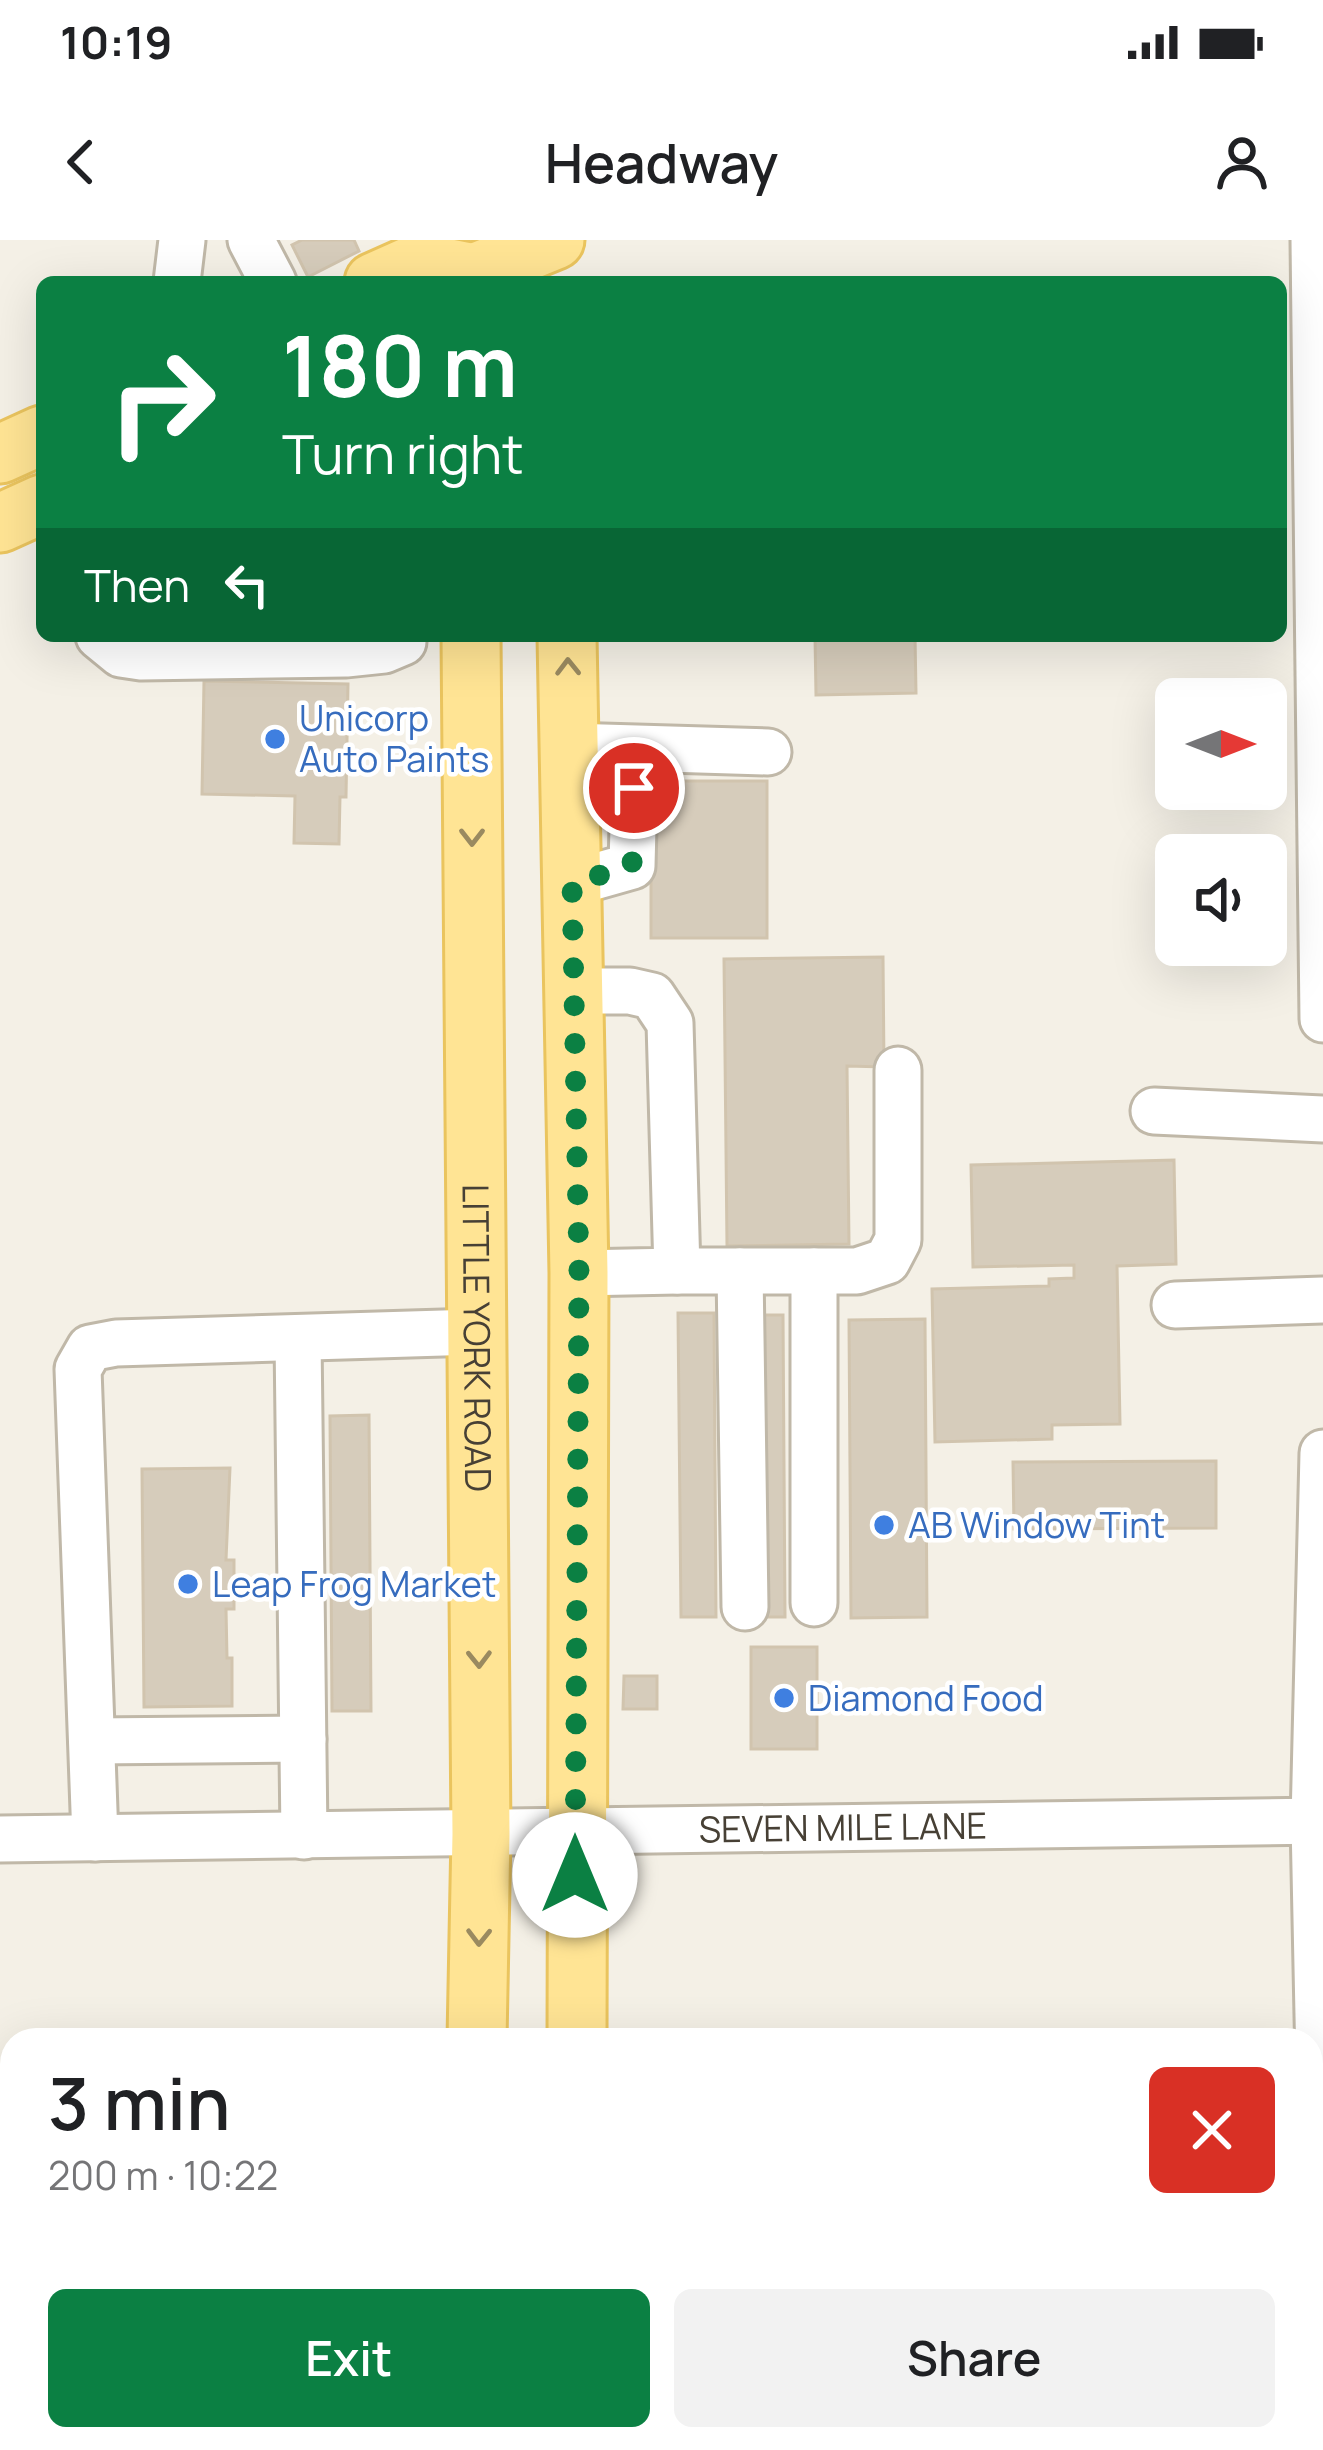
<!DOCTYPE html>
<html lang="en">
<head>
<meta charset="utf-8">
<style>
  :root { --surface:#fff; --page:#f2f2f2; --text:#202124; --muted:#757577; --accent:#0b8043 }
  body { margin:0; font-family:Manrope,sans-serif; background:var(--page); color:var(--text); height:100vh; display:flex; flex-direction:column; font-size:45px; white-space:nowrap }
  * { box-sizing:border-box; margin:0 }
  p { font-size:39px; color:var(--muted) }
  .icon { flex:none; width:66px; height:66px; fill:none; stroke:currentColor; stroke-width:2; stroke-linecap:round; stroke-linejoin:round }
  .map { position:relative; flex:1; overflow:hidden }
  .panel { position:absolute; left:0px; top:1788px; width:1323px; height:423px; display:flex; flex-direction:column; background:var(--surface); border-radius:36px 36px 0 0; box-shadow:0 12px 48px #0002 }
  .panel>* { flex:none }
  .top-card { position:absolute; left:36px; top:36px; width:1251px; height:366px; border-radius:18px; box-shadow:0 12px 48px #0002; background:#0b8043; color:#fff; overflow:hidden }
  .needle { width:78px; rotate:90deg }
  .fabs { position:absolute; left:1155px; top:438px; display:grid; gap:24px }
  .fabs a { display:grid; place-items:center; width:132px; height:132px; border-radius:18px; background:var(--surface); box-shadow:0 12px 48px #0002; font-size:60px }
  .pin { position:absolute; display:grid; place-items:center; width:102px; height:102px; color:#fff; margin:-51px; border:6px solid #fff; border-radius:50%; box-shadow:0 3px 12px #0007 }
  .me { position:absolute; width:132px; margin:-66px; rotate:0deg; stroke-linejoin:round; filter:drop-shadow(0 0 9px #0008) }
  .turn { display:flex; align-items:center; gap:42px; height:252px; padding:0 48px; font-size:54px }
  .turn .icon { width:156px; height:156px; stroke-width:2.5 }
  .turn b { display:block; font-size:84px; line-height:102px }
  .then { display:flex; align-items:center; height:114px; padding:0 48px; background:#0003; gap:24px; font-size:45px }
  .round { display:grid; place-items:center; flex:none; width:126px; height:126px; border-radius:18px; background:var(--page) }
  .overview { display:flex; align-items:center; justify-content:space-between; height:204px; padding:0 48px }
  h1 { font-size:72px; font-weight:600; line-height:90px }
  .button { display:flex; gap:24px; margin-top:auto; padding:24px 48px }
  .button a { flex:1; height:138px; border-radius:18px; background:var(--accent); color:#fff; font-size:48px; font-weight:600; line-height:138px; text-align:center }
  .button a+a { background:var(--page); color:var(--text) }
  .status { display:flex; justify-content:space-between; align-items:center; height:84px; padding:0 60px; background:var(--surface); direction:ltr }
  .status svg { height:33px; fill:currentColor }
  header { display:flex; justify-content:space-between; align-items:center; height:156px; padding:0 48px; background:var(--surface); font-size:54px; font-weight:600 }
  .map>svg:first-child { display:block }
  .building { fill:#d6ccbb; stroke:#d1c4ae; stroke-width:3 }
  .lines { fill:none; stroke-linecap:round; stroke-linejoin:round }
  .minor-casing { stroke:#c0b8a8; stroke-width:51 }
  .major-casing { stroke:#eac45e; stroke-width:63 }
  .minor { stroke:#fff; stroke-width:45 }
  .major { stroke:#ffe494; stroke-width:57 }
  .oneway { stroke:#9a8a60 }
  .route { stroke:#0b8043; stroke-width:21; stroke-dasharray:0 37.8 }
  .shop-dot { fill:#3f7fe0; stroke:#fff; stroke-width:4.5 }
  .labels { text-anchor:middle; stroke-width:9; stroke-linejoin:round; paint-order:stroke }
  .shop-label { font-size:36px; fill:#366cbe; stroke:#fff; text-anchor:start }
  .street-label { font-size:36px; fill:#474035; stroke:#fff }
</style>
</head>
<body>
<div class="status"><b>10:19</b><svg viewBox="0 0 49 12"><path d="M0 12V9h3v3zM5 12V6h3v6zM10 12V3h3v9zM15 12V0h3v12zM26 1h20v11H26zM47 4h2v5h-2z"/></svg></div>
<header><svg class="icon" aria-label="back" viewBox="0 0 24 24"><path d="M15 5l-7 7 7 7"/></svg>Headway<svg class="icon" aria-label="person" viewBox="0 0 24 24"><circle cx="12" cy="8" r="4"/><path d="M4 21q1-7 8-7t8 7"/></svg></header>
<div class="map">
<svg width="1323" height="2210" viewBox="0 0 1323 2210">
  <rect width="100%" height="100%" fill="#f4f0e6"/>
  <g class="building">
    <polygon points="302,0 354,0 359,11 308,37 292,5"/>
    <polygon points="815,396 915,396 916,453 816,455"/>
    <polygon points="204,441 348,444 346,557 340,557 339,604 294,603 295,556 202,554"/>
    <rect x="651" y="541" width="116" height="157"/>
    <polygon points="883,717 884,827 847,826 849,1004 727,1006 724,719"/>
    <polygon points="1174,920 1176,1024 1117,1026 1120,1184 1052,1185 1052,1199 935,1202 932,1049 1049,1046 1049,1039 1074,1038 1074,1025 973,1027 971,925"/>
    <polygon points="678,1073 714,1073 716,1377 681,1377"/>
    <polygon points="759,1075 783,1075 785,1377 761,1377"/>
    <polygon points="925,1079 927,1377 851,1378 849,1080"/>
    <polygon points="369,1175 371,1471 332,1471 330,1176"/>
    <polygon points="1216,1221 1216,1288 1014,1289 1013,1222"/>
    <polygon points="230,1228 226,1320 234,1320 234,1369 226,1369 227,1418 232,1418 232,1466 144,1467 142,1229"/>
    <rect x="751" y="1407" width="66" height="102"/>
    <polygon points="624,1436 657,1436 657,1469 623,1469"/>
    <polygon points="690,2199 934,2199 935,2210 690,2210"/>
  </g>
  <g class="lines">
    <defs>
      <g id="minor">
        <polyline points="251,0 273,42"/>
        <polyline points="1314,0 1323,779"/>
        <polyline points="177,42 182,0"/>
        <polyline points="99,396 121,414 141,417 346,414 384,410 403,402"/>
        <polyline points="569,506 768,512"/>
        <polyline points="572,643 632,626 635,509"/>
        <polyline points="574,751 630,751 652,756 670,783 677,1031 579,1033"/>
        <polyline points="1154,871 1323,879"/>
        <polyline points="677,1031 857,1031 887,1021 898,1000 898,830"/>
        <polyline points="740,1031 745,1367"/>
        <polyline points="814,1031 814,1363"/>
        <polyline points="1175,1065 1323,1060"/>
        <polyline points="298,1098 304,1596"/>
        <polyline points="1323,1213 1314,1581 1323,2018"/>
        <polyline points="92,1501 303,1499"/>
        <polyline points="95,1598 78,1129 90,1108 116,1103 476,1092"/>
        <path id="s1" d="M 0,1599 L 1323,1581"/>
      </g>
      <g id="major">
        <polyline points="374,42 419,22 474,33"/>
        <polyline points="466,42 474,33 555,0"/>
        <polyline points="0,214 42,195"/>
        <polyline points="0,283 42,264"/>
        <path id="s2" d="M 471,396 L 481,1594 L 477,1800"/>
        <polyline points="567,396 579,1033 577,1800"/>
        <polyline points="471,2210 471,2199"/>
        <polyline points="576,2210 576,2199"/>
      </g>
    </defs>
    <use href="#minor" class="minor-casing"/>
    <use href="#major" class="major-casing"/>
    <use href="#minor" class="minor"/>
    <use href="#major" class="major"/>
  </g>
  <defs><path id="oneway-chevron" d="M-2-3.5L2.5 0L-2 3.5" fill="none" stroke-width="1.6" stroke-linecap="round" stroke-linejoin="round" transform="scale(3)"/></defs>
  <g class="oneway">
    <use href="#oneway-chevron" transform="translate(568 427) rotate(-91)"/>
    <use href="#oneway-chevron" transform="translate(472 597) rotate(90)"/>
    <use href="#oneway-chevron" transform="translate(479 1419) rotate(89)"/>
    <use href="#oneway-chevron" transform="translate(479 1697) rotate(91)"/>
  </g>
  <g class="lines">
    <polyline class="route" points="575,1635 579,1033 572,643 632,626 634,548"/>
  </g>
  <g class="shop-dot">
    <circle cx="275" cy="499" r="12"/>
    <circle cx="884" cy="1285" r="12"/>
    <circle cx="188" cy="1344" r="12"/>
    <circle cx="784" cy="1458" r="12"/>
  </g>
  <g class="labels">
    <g class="shop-label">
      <text x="299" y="491">Unicorp<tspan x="299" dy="41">Auto Paints</tspan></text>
      <text x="908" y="1298">AB Window Tint</text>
      <text x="212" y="1357">Leap Frog Market</text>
      <text x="808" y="1471">Diamond Food</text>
    </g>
    <g class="street-label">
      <text dy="13" stroke="none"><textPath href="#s2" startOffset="702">LITTLE YORK ROAD</textPath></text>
      <text dy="13" stroke="none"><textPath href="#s1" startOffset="843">SEVEN MILE LANE</textPath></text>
    </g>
  </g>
</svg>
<div class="fabs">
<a><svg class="needle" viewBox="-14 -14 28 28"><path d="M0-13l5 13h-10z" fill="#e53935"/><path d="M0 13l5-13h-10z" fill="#757577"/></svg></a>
<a><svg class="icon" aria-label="sound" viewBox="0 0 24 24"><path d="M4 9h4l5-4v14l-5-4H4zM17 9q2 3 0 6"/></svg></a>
</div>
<div class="pin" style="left:634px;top:548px;background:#d93025"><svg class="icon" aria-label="arrive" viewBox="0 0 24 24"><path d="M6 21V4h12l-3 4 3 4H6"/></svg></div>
<svg class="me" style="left:575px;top:1635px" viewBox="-20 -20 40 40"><circle r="19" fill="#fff"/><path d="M0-13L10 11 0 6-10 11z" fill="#0b8043"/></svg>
<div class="top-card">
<div class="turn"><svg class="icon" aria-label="right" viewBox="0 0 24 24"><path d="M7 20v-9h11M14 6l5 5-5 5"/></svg><div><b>180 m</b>Turn right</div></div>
<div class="then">Then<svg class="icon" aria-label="left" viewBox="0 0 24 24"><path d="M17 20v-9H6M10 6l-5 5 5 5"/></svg></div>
</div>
<section class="panel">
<div class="overview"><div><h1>3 min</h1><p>200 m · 10:22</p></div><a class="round" style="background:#d93025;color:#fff"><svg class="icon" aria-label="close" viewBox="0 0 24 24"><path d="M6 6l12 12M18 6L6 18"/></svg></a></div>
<div class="button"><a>Exit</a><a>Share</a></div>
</section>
</div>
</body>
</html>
